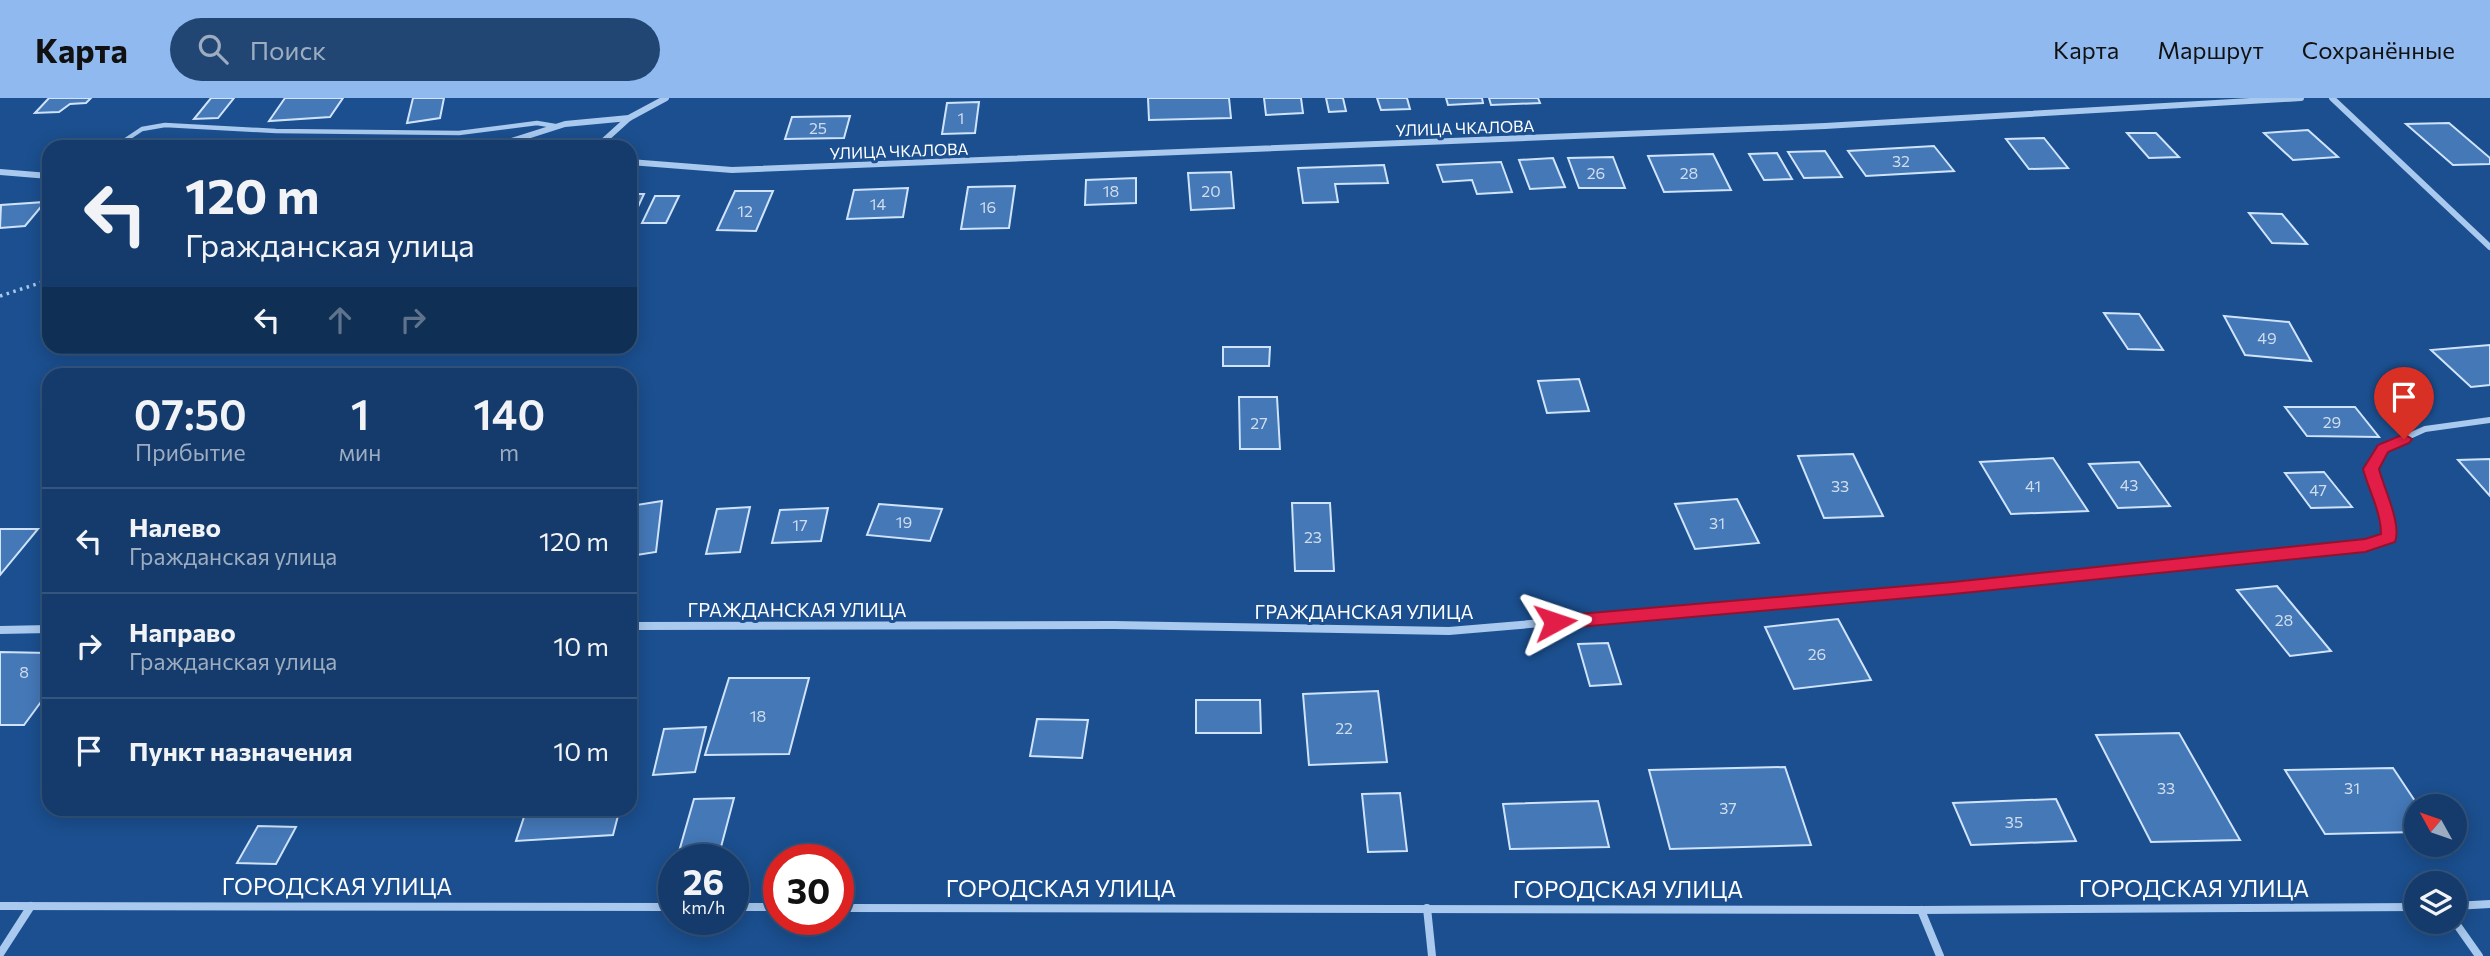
<!DOCTYPE html>
<html lang="ru">
<head>
<meta charset="utf-8">
<style>
  :root { --surface:#143b6b; --page:#214673; --text:#f1f3f6; --muted:#9dadc1; --line:#33557e; --accent:#90b9f0 }
  body { margin:0; font-family:Commissioner,sans-serif; background:var(--page); color:var(--text); height:100vh; display:flex; flex-direction:column; font-size:26px; white-space:nowrap }
  * { box-sizing:border-box; margin:0 }
  p { font-size:23px; color:var(--muted) }
  .icon { flex:none; width:38px; height:38px; fill:none; stroke:currentColor; stroke-width:2; stroke-linecap:round; stroke-linejoin:round }
  .map { position:relative; flex:1; overflow:hidden }
  .side { position:absolute; left:42px; top:270px; width:595px; height:448px; display:flex; flex-direction:column; background:var(--surface); border-radius:21px; box-shadow:0 4px 18px #0003,0 0 0 2px var(--line) }
  .side>* { flex:none }
  .guide { position:absolute; left:42px; top:42px; width:595px; height:214px; border-radius:21px; box-shadow:0 4px 18px #0003,0 0 0 2px var(--line); background:#143b6b; color:var(--text); overflow:hidden }
  .needle { width:46px; rotate:310deg }
  .fabs { position:absolute; left:2404px; top:696px; display:grid; gap:14px }
  .fabs a { display:grid; place-items:center; width:63px; height:63px; border-radius:50%; background:var(--surface); box-shadow:0 4px 18px #0003,0 0 0 2px var(--line); font-size:35px }
  .speed { position:absolute; left:658px; top:746px; display:flex; gap:14px; font-size:35px; font-weight:700; text-align:center }
  .speed>* { display:grid; place-content:center; width:91px; height:91px; border-radius:50%; background:var(--surface); box-shadow:0 4px 18px #0003,0 0 0 2px var(--line); line-height:1 }
  .speed small { font-size:18px; font-weight:400 }
  .speed .limit { border:10px solid #d22; background:#fff; color:#111 }
  .pin { position:absolute; display:grid; place-items:center; width:60px; height:60px; color:#fff; margin:-72px -30px; border-radius:50% 50% 50% 0; rotate:-45deg; box-shadow:0 0 7px #0007 }
  .pin .icon { rotate:45deg }
  .me { position:absolute; width:77px; margin:-38px; rotate:85deg; stroke-linejoin:round; filter:drop-shadow(0 0 5px #0008) }
  .turn { display:flex; align-items:center; gap:24px; height:147px; padding:0 28px; font-size:32px }
  .turn .icon { width:91px; height:91px; stroke-width:2.5 }
  .turn b { display:block; font-size:49px; line-height:60px }
  .lanes { display:flex; align-items:center; height:66px; padding:0 28px; background:#0003; justify-content:center; gap:35px; direction:ltr }
  .lanes .off { opacity:.35 }
  .eta { display:flex; justify-content:space-evenly; align-items:center; height:119px; text-align:center }
  .eta b { font-size:42px; font-weight:600; line-height:49px }
  ul { padding:0; list-style:none }
  li { display:flex; align-items:center; gap:21px; height:105px; padding:0 28px; border-top:2px solid var(--line) }
  li div { flex:1 }
  li b { display:block; font-size:26px }
  li em { font-style:normal }
  header { display:flex; align-items:center; gap:42px; box-sizing:border-box; height:98px; padding:0 35px; background:var(--accent); color:#111 }
  header strong { font-size:33px }
  nav { display:flex; gap:38px; margin-inline-start:auto; font-size:24px }
  .search { width:490px; height:63px; background:var(--page); display:flex; align-items:center; gap:18px; box-sizing:border-box; padding:0 24px; border-radius:38px; color:var(--muted); font-size:26px }
  .map>svg:first-child { display:block }
  .building { fill:#4478b7; stroke:#cfe3fa; stroke-width:2 }
  .lines { fill:none; stroke-linecap:round; stroke-linejoin:round }
  .path { stroke:#a9c9ee; stroke-width:3.5; stroke-dasharray:2.5 4.5; stroke-linecap:butt }
  .service { stroke:#a9c9ee; stroke-width:4.5 }
  .minor-far1 { stroke:#a9c9ee; stroke-width:6 }
  .minor { stroke:#a9c9ee; stroke-width:8 }
  .route { fill:#e11d48; stroke:#92132f; stroke-width:2 }
  .labels { text-anchor:middle; stroke-width:6; stroke-linejoin:round; paint-order:stroke }
  .number-label { font-size:16px; fill:#d0dded }
  .far-street-label { font-size:16px; fill:#fff; stroke:#1b4f8f }
  .street-label { font-size:19px; fill:#fff; stroke:#1b4f8f }
  .near-street-label { font-size:23px; fill:#fff; stroke:#1b4f8f }
</style>
</head>
<body>
<header>
<strong>Карта</strong>
<div class="search"><svg class="icon" aria-label="search" viewBox="0 0 24 24"><circle cx="10" cy="10" r="6"/><path d="M15 15l6 6"/></svg>Поиск</div>
<nav><a>Карта</a><a>Маршрут</a><a>Сохранённые</a></nav>
</header>
<div class="map">
<svg width="2490" height="858" viewBox="0 0 2490 858">
  <rect width="100%" height="100%" fill="#1b4f8f"/>
  <g class="building">
    <polygon points="49,0 91,0 86,5 70,6 59,14 35,15"/>
    <polygon points="211,0 234,0 218,20 194,21"/>
    <polygon points="285,0 343,0 330,19 269,23"/>
    <polygon points="413,0 444,0 440,20 407,25"/>
    <polygon points="1148,0 1229,0 1231,20 1149,22"/>
    <polygon points="1264,0 1301,0 1303,15 1266,17"/>
    <polygon points="1326,0 1343,0 1346,13 1329,14"/>
    <polygon points="1377,0 1407,0 1410,11 1381,12"/>
    <polygon points="1446,0 1482,0 1483,5 1448,7"/>
    <polygon points="1489,0 1538,0 1540,5 1491,7"/>
    <polygon points="979,4 975,35 942,36 947,5"/>
    <polygon points="850,18 844,40 785,41 792,19"/>
    <polygon points="2449,25 2490,60 2490,66 2453,67 2406,26"/>
    <polygon points="2308,32 2338,59 2293,62 2264,35"/>
    <polygon points="2127,35 2156,35 2179,59 2149,60"/>
    <polygon points="2044,40 2068,70 2029,71 2006,41"/>
    <polygon points="1934,48 1954,73 1866,78 1848,53"/>
    <polygon points="1825,53 1842,79 1804,80 1788,54"/>
    <polygon points="1777,55 1792,81 1764,82 1749,56"/>
    <polygon points="1713,56 1731,92 1664,94 1648,58"/>
    <polygon points="1613,59 1625,90 1579,90 1568,60"/>
    <polygon points="1553,60 1565,89 1530,91 1519,62"/>
    <polygon points="1501,64 1512,94 1477,96 1472,82 1443,84 1437,67"/>
    <polygon points="1384,67 1388,85 1335,86 1338,104 1303,105 1298,70"/>
    <polygon points="1231,74 1234,110 1191,112 1188,75"/>
    <polygon points="1136,80 1136,105 1085,107 1086,82"/>
    <polygon points="1015,88 1009,130 961,131 968,89"/>
    <polygon points="908,90 903,119 847,121 854,92"/>
    <polygon points="735,93 773,93 756,133 717,132"/>
    <polygon points="630,96 644,96 630,126"/>
    <polygon points="655,98 679,98 666,125 642,125"/>
    <polygon points="45,104 25,128 0,130 1,107"/>
    <polygon points="2249,115 2282,116 2307,146 2272,145"/>
    <polygon points="2104,215 2139,216 2163,252 2128,251"/>
    <polygon points="2224,218 2289,224 2311,263 2245,257"/>
    <polygon points="2490,247 2490,287 2471,289 2431,252"/>
    <polygon points="1223,249 1270,249 1269,268 1223,268"/>
    <polygon points="1579,281 1589,313 1547,315 1538,283"/>
    <polygon points="1239,299 1277,299 1280,351 1240,351"/>
    <polygon points="2285,309 2355,309 2379,339 2307,338"/>
    <polygon points="1853,356 1883,418 1824,420 1798,358"/>
    <polygon points="2053,360 2088,413 2011,416 1980,364"/>
    <polygon points="2490,361 2490,398 2458,362"/>
    <polygon points="2139,364 2170,408 2118,410 2089,366"/>
    <polygon points="2324,374 2352,409 2311,410 2285,375"/>
    <polygon points="1737,401 1759,445 1695,451 1675,406"/>
    <polygon points="662,403 656,454 630,458 630,408"/>
    <polygon points="1292,405 1330,405 1334,473 1295,473"/>
    <polygon points="879,406 942,411 930,443 867,437"/>
    <polygon points="750,409 740,454 706,456 717,411"/>
    <polygon points="828,410 821,443 772,445 780,412"/>
    <polygon points="0,431 38,431 0,477"/>
    <polygon points="2277,488 2331,553 2290,558 2237,492"/>
    <polygon points="1838,521 1871,582 1794,591 1765,529"/>
    <polygon points="1608,545 1621,586 1590,588 1578,546"/>
    <polygon points="0,554 49,555 49,593 24,627 0,627"/>
    <polygon points="729,580 809,580 789,656 705,657"/>
    <polygon points="1378,593 1387,664 1309,667 1303,596"/>
    <polygon points="1196,602 1260,602 1261,635 1196,635"/>
    <polygon points="1037,621 1088,622 1082,660 1030,658"/>
    <polygon points="706,629 695,674 653,677 664,631"/>
    <polygon points="2179,635 2240,742 2151,744 2096,637"/>
    <polygon points="1785,669 1811,747 1670,751 1649,672"/>
    <polygon points="2393,670 2419,709 2417,709 2417,734 2325,736 2285,672"/>
    <polygon points="1400,695 1407,753 1368,754 1362,696"/>
    <polygon points="734,700 721,749 680,750 694,701"/>
    <polygon points="2056,701 2076,743 1971,747 1953,705"/>
    <polygon points="1598,703 1609,749 1510,751 1503,706"/>
    <polygon points="527,710 620,710 613,737 516,743"/>
    <polygon points="258,728 296,729 276,766 237,765"/>
  </g>
  <g class="lines">
    <polyline class="path" points="0,198 49,182"/>
    <g class="service">
      <polyline points="514,46 549,49"/>
      <polyline points="115,49 142,31 165,27 276,33 459,35 537,25 555,28"/>
    </g>
    <g class="minor-far1">
      <polyline points="2332,0 2490,149"/>
      <polyline points="493,49 565,26 629,20"/>
      <polyline points="597,49 629,20 666,0"/>
      <polyline points="630,64 732,72 1825,28 2301,0"/>
      <polyline points="0,74 49,78"/>
      <polyline points="2373,367 2383,350 2425,331 2490,322"/>
    </g>
    <g class="minor">
      <polyline points="630,528 1114,527 1449,533 1953,490 2365,447 2389,439 2371,371 2374,365"/>
      <polyline points="0,532 49,531"/>
      <polyline points="0,808 674,809"/>
      <polyline points="2455,808 2490,806"/>
      <polyline points="733,809 779,809"/>
      <polyline points="838,810 1921,812 2417,809"/>
      <polyline points="1427,810 1432,858"/>
      <polyline points="1921,812 1940,858"/>
      <polyline points="2455,824 2479,858"/>
      <polyline points="0,856 31,808"/>
    </g>
  </g>
  <path class="route" d="M 2404,336 L 2412,341 L 2409,345 L 2388,354 L 2379,371 C 2384,391 2402,426 2395,444 L 2365,454 L 1953,496 L 1555,531 L 1549,529 L 1547,524 L 1549,520 L 1555,518 L 1953,484 L 2365,441 L 2381,436 C 2381,414 2369,393 2363,371 L 2378,347 Z"/>
  <g class="labels">
    <g class="number-label">
      <text x="961" y="26">1</text>
      <text x="818" y="36">25</text>
      <text x="1901" y="69">32</text>
      <text x="1596" y="81">26</text>
      <text x="1689" y="81">28</text>
      <text x="1111" y="99">18</text>
      <text x="1211" y="99">20</text>
      <text x="878" y="112">14</text>
      <text x="988" y="115">16</text>
      <text x="745" y="119">12</text>
      <text x="2267" y="246">49</text>
      <text x="2332" y="330">29</text>
      <text x="1259" y="331">27</text>
      <text x="2129" y="393">43</text>
      <text x="1840" y="394">33</text>
      <text x="2033" y="394">41</text>
      <text x="2318" y="398">47</text>
      <text x="904" y="430">19</text>
      <text x="1717" y="431">31</text>
      <text x="800" y="433">17</text>
      <text x="1313" y="445">23</text>
      <text x="2284" y="528">28</text>
      <text x="1817" y="562">26</text>
      <text x="24" y="580">8</text>
      <text x="758" y="624">18</text>
      <text x="1344" y="636">22</text>
      <text x="2166" y="696">33</text>
      <text x="2352" y="696">31</text>
      <text x="1728" y="716">37</text>
      <text x="2014" y="730">35</text>
    </g>
    <g class="far-street-label">
      <text transform="translate(1465 30) rotate(-2)" y="6">УЛИЦА ЧКАЛОВА</text>
      <text transform="translate(899 53) rotate(-2)" y="6">УЛИЦА ЧКАЛОВА</text>
    </g>
    <g class="street-label">
      <text x="797" y="519">ГРАЖДАНСКАЯ УЛИЦА</text>
      <text x="1364" y="521">ГРАЖДАНСКАЯ УЛИЦА</text>
    </g>
    <g class="near-street-label">
      <text x="337" y="797">ГОРОДСКАЯ УЛИЦА</text>
      <text x="1061" y="799">ГОРОДСКАЯ УЛИЦА</text>
      <text x="2194" y="799">ГОРОДСКАЯ УЛИЦА</text>
      <text x="1628" y="800">ГОРОДСКАЯ УЛИЦА</text>
    </g>
  </g>
</svg>
<div class="fabs">
<a><svg class="needle" viewBox="-14 -14 28 28"><path d="M0-13l5 13h-10z" fill="#e53935"/><path d="M0 13l5-13h-10z" fill="#9dadc1"/></svg></a>
<a><svg class="icon" aria-label="layers" viewBox="0 0 24 24"><path d="M12 4l9 5-9 5-9-5zM3 14l9 5 9-5"/></svg></a>
</div>
<div class="speed"><div>26<small>km/h</small></div><div class="limit">30</div></div>
<div class="pin" style="left:2404px;top:341px;background:#d93025"><svg class="icon" aria-label="arrive" viewBox="0 0 24 24"><path d="M6 21V4h12l-3 4 3 4H6"/></svg></div>
<svg class="me" style="left:1555px;top:524px" viewBox="-20 -20 40 40"><path d="M0-17L14 15 0 8-14 15z" fill="#e11d48" stroke="#fff" stroke-width="4"/></svg>
<div class="guide">
<div class="turn"><svg class="icon" aria-label="left" viewBox="0 0 24 24"><path d="M17 20v-9H6M10 6l-5 5 5 5"/></svg><div><b>120 m</b>Гражданская улица</div></div>
<div class="lanes"><svg class="icon" aria-label="left" viewBox="0 0 24 24"><path d="M17 20v-9H6M10 6l-5 5 5 5"/></svg><svg class="icon off" aria-label="ahead" viewBox="0 0 24 24"><path d="M12 20V5M6 11l6-6 6 6"/></svg><svg class="icon off" aria-label="right" viewBox="0 0 24 24"><path d="M7 20v-9h11M14 6l5 5-5 5"/></svg></div>
</div>
<section class="side">
<div class="eta">
<div><b>07:50</b><p>Прибытие</p></div>
<div><b>1</b><p>мин</p></div>
<div><b>140</b><p>m</p></div>
</div>
<ul>
<li><svg class="icon" aria-label="left" viewBox="0 0 24 24"><path d="M17 20v-9H6M10 6l-5 5 5 5"/></svg><div><b>Налево</b><p>Гражданская улица</p></div><em>120 m</em></li>
<li><svg class="icon" aria-label="right" viewBox="0 0 24 24"><path d="M7 20v-9h11M14 6l5 5-5 5"/></svg><div><b>Направо</b><p>Гражданская улица</p></div><em>10 m</em></li>
<li><svg class="icon" aria-label="arrive" viewBox="0 0 24 24"><path d="M6 21V4h12l-3 4 3 4H6"/></svg><div><b>Пункт назначения</b></div><em>10 m</em></li>
</ul>
</section>
</div>
</body>
</html>
